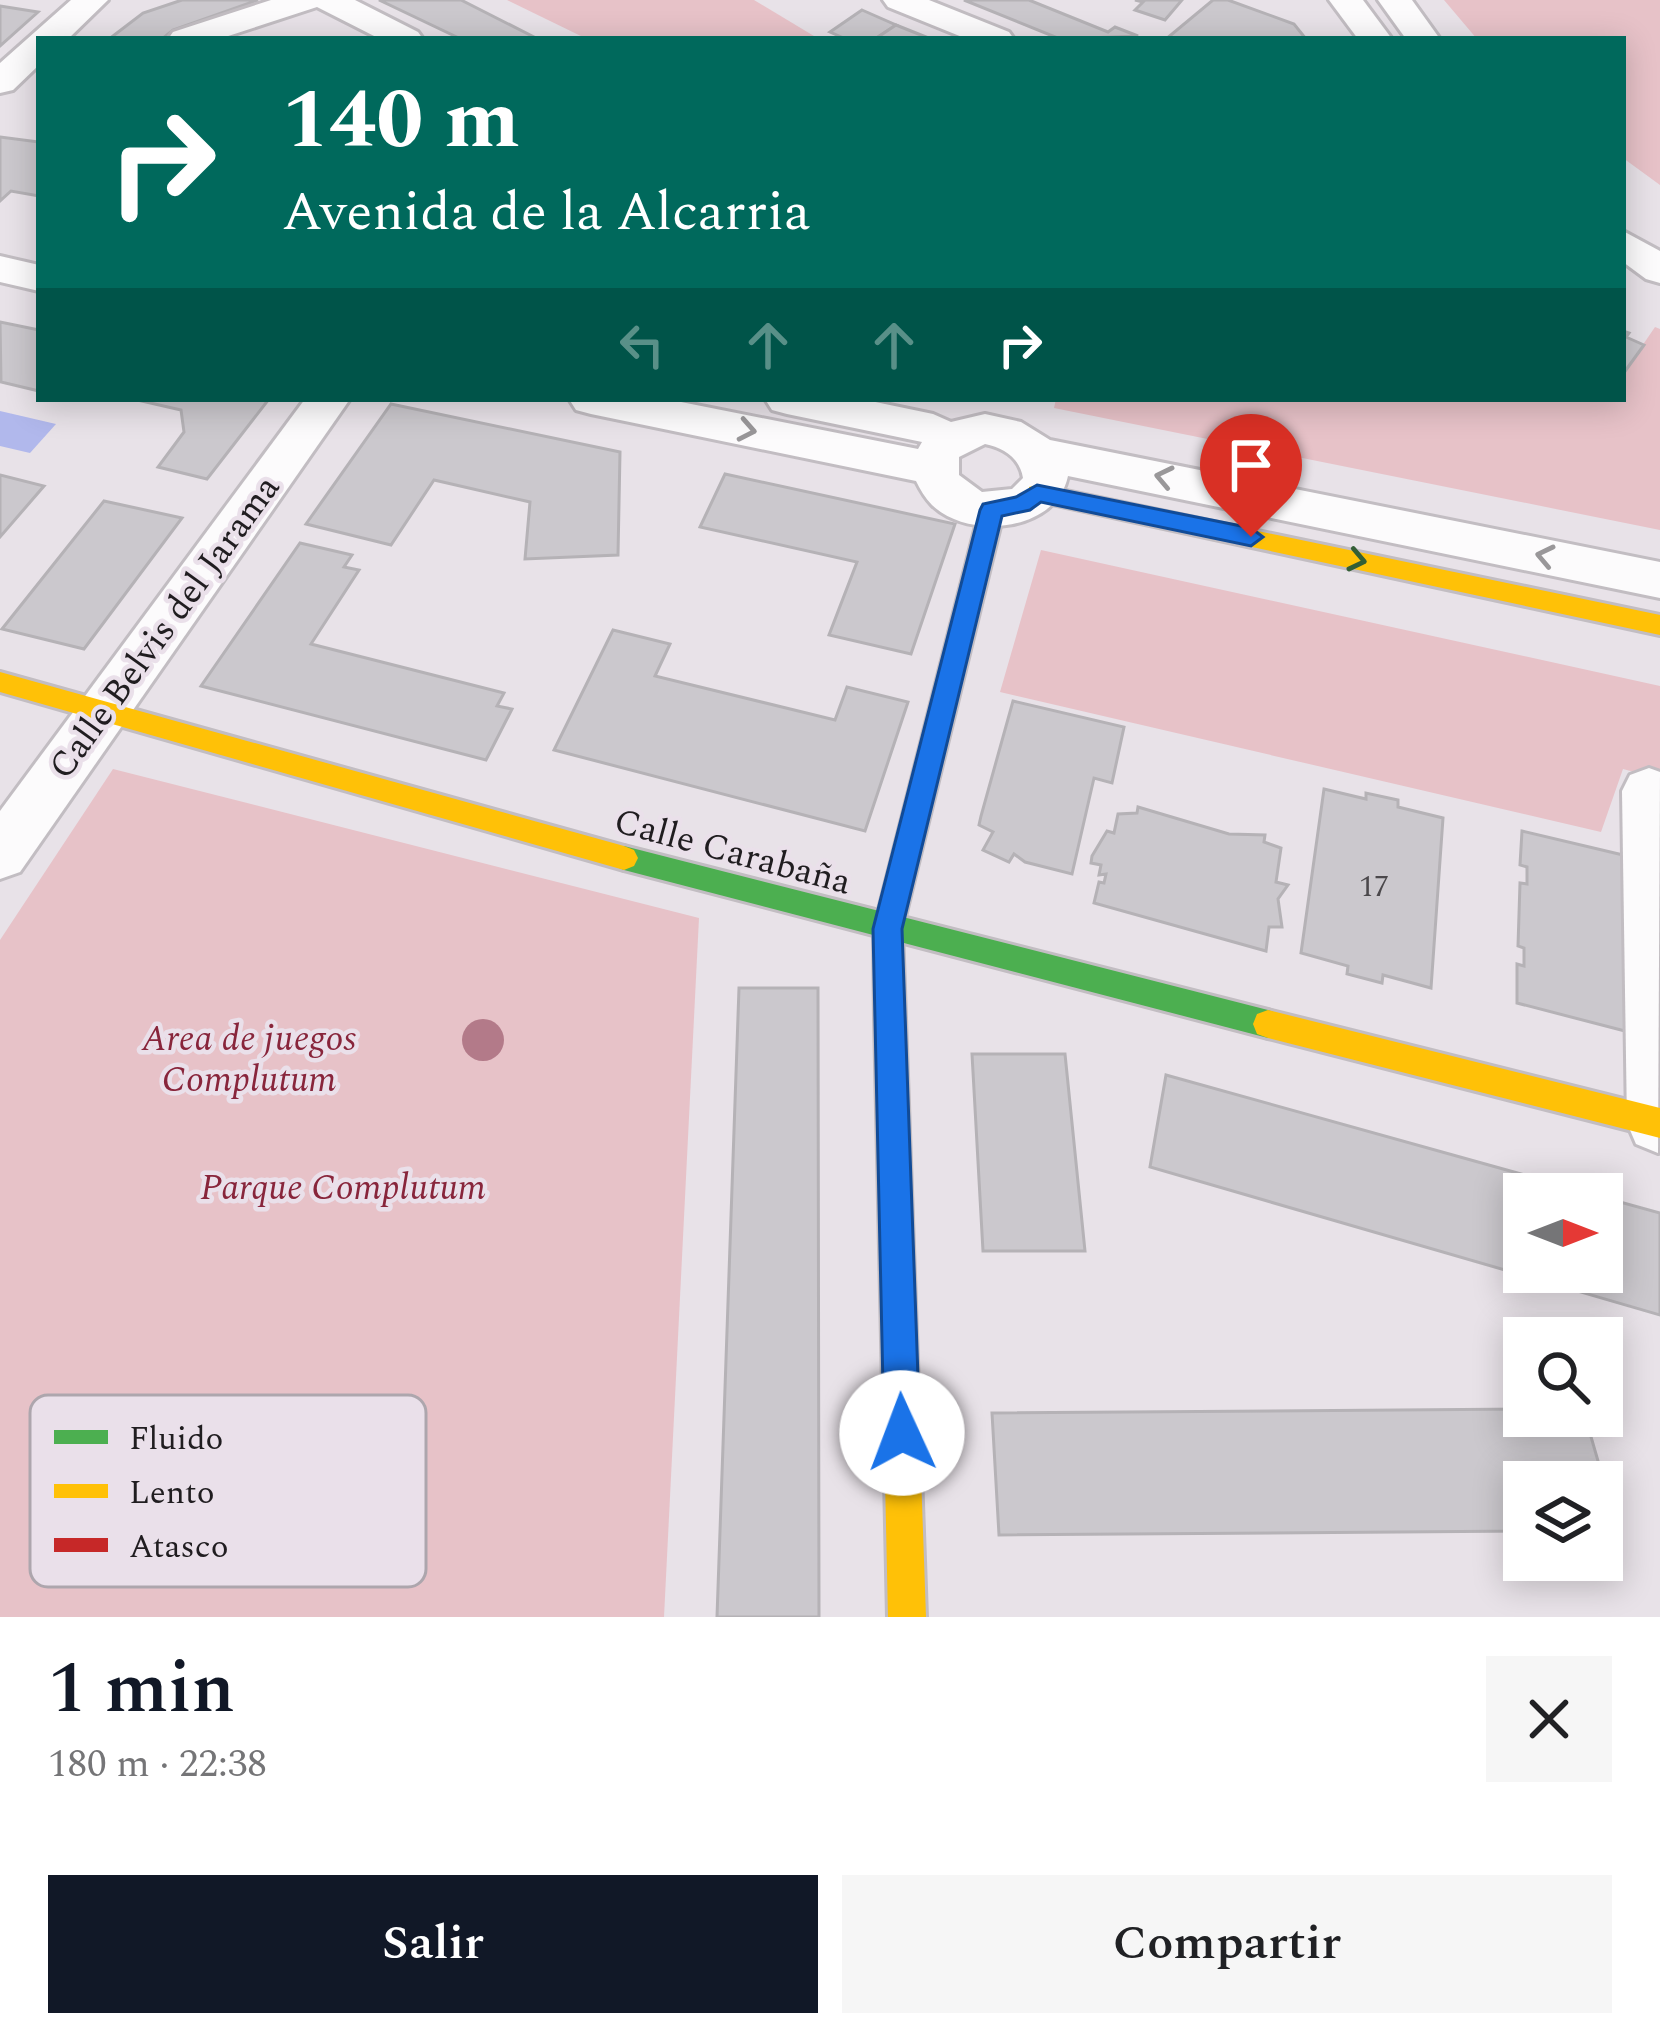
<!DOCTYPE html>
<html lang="es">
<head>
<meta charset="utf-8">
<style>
  :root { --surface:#fff; --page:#f6f6f6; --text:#202124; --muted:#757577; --accent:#111827 }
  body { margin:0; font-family:Spectral,serif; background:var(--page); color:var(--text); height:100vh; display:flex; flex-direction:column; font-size:45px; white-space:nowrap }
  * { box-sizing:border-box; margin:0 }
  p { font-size:39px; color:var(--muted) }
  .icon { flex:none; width:66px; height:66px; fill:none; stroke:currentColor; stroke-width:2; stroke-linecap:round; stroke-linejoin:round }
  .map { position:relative; height:1617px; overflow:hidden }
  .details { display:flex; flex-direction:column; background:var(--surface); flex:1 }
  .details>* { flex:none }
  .top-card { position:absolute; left:36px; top:36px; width:1590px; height:366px; border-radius:0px; box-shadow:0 6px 30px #0003; background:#00695c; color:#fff; overflow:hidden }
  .needle { width:78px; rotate:90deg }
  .fabs { position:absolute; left:1503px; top:1173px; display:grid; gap:24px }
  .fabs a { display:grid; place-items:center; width:120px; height:120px; border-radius:0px; background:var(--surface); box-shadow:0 6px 30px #0003; font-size:60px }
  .pin { position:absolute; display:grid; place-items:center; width:102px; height:102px; color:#fff; margin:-123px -51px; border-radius:50% 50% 50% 0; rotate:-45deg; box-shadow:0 0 12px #0007 }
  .pin .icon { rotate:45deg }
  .me { position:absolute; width:132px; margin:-66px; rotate:358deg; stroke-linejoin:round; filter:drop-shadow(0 0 9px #0008) }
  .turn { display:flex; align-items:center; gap:42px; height:252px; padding:0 48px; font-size:54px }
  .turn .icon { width:156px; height:156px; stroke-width:2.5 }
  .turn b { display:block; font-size:84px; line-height:102px }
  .lanes { display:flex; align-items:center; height:114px; padding:0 48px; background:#0003; justify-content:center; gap:60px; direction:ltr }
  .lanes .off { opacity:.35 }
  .round { display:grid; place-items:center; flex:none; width:126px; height:126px; border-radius:0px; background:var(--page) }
  .overview { display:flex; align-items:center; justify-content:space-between; height:204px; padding:0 48px }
  h1 { font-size:72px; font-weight:600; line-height:90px; color:var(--accent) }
  .action { display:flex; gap:24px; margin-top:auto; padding:24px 48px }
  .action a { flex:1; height:138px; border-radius:0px; background:var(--accent); color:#fff; font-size:48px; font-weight:600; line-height:138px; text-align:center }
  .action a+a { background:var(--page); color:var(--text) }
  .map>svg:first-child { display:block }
  .green { fill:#e7c2c8 }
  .water { fill:#b1b8ec }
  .building { fill:#cbc8cd; stroke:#b5b2b6; stroke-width:3 }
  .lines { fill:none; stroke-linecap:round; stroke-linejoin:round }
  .street-casing { stroke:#c2bdc2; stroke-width:6 }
  .fast-casing { stroke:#c2bdc2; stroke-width:6 }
  .slow-casing { stroke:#c2bdc2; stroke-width:6 }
  .jam-casing { stroke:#c2bdc2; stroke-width:6 }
  .street { fill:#fcfbfc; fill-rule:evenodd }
  .fast { fill:#4caf50; fill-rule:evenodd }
  .slow { fill:#ffc107; fill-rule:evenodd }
  .jam { fill:#c62828; fill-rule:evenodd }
  .tree { fill:#b37a89 }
  .oneway { stroke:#999799 }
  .oneway2 { stroke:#345f36 }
  .route { fill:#1a73e8; stroke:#114b97; stroke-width:3 }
  .labels { text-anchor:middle; stroke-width:9; stroke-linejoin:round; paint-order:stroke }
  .number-label { font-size:30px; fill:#4b484b }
  .street-label { font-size:36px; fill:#201d20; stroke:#eae0ea }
  .park-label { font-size:36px; font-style:italic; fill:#88253b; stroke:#eae0ea }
  .key { fill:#eae0ea; stroke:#ada6ad; stroke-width:3 }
  .key-label { font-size:33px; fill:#201d20 }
</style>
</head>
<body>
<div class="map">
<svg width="1660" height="1617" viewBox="0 0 1660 1617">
  <rect width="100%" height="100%" fill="#e8e2e8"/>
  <g class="green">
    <polygon points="507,0 754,0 819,39 587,39"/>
    <polygon points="1444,0 1660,0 1660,185 1623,158 1623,39 1477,39"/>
    <polygon points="1655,327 1660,329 1660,530 1054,408 1056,399 1623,399 1623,374"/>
    <polygon points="1041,550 1660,686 1660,779 1623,769 1601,832 1000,692"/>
    <polygon points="113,769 699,918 664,1617 0,1617 0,940"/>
  </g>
  <polygon class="water" points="0,411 56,424 30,453 0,446"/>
  <g class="building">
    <polygon points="182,0 258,0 173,30 162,39 109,39 143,13"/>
    <polygon points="379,0 461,0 538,39 461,39"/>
    <polygon points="964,0 1029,0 1108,32 1115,27 1138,36 1060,39"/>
    <polygon points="1135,0 1182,0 1165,20 1135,10 1143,2"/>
    <polygon points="1213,0 1228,0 1294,24 1306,39 1166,39"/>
    <polygon points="0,6 38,12 0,46"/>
    <polygon points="862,10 896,25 875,39 846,39 830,32"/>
    <polygon points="896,25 931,39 875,39"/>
    <polygon points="0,137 39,142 39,196 11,191 0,201"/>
    <polygon points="0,322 39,330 39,391 1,382"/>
    <polygon points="1623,331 1629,333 1626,337 1644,345 1623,374"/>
    <polygon points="133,399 269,399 207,479 158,467 184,432 181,410"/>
    <polygon points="391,404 620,452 618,555 525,559 530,502 434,480 391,545 306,524"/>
    <polygon points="725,474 955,524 911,654 829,635 857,562 700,527"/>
    <polygon points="0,475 44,486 0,537"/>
    <polygon points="104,501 182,518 84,649 2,629"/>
    <polygon points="300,543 352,555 344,567 359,570 311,644 504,693 497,706 512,709 486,760 201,686"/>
    <polygon points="613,630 670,644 655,676 835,720 847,687 908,702 865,831 554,750"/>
    <polygon points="1013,701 1124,727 1112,783 1094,778 1072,874 1025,862 1014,854 1009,862 983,850 993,832 979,825 981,816"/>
    <polygon points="1324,789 1366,799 1366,793 1398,800 1398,807 1443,818 1431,988 1383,975 1382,983 1347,974 1348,966 1301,953"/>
    <polygon points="1138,807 1229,834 1265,835 1264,842 1281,848 1276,882 1288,885 1278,899 1282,927 1269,927 1266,951 1094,903 1099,882 1104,883 1106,874 1099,875 1101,865 1091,863 1092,856 1107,831 1114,833 1118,814 1137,813"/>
    <polygon points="1522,831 1623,855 1625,1031 1517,1003 1517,964 1524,966 1524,948 1518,946 1520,883 1527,884 1527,867 1520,865"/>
    <polygon points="739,988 818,988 819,1617 717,1617"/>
    <polygon points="972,1054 1065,1054 1085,1251 983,1251"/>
    <polygon points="1166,1075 1593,1194 1524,1194 1524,1272 1602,1272 1602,1197 1660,1213 1660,1315 1150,1167"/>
    <polygon points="1524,1409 1524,1416 1585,1416 1618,1530 1602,1530 1602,1482 1524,1482 1524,1531 999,1535 992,1413"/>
  </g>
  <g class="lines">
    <defs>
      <g id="street">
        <polygon points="71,0 108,0 68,39 39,39 39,65 13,90 0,93 0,63"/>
        <polygon points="271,0 355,0 418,32 423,39 380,39 317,7 219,39 168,39 173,32"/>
        <polygon points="883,0 929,0 1009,32 1014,39 967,39 888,7"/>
        <polygon points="1329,0 1363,0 1392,39 1358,39"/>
        <polygon points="1378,0 1412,0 1440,39 1406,39"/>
        <polygon points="1623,231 1660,251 1660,283 1646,279 1623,262"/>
        <polygon points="0,256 39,265 39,291 0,282"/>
        <polygon points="305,399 350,399 20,872 0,879 0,811"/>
        <path d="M 569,399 L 666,399 L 918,449 L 922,442 L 787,414 L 772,410 L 765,399 L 861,399 L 933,414 L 951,422 L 985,414 L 1021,422 L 1050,440 L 1660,562 L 1660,598 L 1068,476 C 1057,531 969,541 932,505 C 925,498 920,489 916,481 L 591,414 L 576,410 ZM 985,444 C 1004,448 1020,458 1023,478 L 1012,489 L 982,492 L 959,475 L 959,457 Z"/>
        <polygon points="1649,768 1660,772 1658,1153 1636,1144 1627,1123 1622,791 1630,775"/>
      </g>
      <polygon id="fast" points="624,846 1268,1010 1279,1014 1283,1024 1279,1034 1268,1038 624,870 614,866 610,858 614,850"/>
      <g id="slow">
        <polygon points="1037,485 1660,615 1660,635 1029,499 1029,487"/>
        <polygon points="0,672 624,846 634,850 638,858 634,866 624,870 0,692"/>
        <polygon points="890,1004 900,1008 905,1018 926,1617 888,1617 875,1018 880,1008"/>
        <polygon points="1268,1010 1660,1108 1660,1138 1268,1038 1257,1034 1253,1024 1257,1014"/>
      </g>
      <polygon id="jam" points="992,502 1004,510 902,929 905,1018 900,1028 890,1032 880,1028 875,1018 874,929 980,510"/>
    </defs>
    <use href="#street" class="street-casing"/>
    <use href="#fast" class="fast-casing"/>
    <use href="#slow" class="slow-casing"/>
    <use href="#jam" class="jam-casing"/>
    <use href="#street" class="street"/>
    <use href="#fast" class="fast"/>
    <use href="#slow" class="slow"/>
    <use href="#jam" class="jam"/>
  </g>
  <circle class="tree" cx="483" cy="1040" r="21"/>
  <defs><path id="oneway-chevron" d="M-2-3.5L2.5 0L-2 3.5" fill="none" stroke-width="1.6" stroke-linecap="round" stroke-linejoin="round" transform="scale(3)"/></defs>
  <g class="oneway">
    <use href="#oneway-chevron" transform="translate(747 430) rotate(11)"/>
    <use href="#oneway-chevron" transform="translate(1164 477) rotate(-168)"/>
    <use href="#oneway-chevron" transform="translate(1545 556) rotate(-168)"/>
  </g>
  <use class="oneway2" href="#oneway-chevron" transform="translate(1357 560) rotate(12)"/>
  <polygon class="route" points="1037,485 1251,528 1263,537 1251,546 1041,502 1030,510 1002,516 902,929 920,1433 915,1446 902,1451 890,1446 884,1433 873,929 980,510 983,504 1016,497"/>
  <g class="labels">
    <g class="number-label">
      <text x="1374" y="896">17</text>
    </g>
    <g class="street-label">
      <text transform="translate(163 626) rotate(-54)" y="13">Calle Belvis del Jarama</text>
      <text transform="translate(733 850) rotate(15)" y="13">Calle Carabaña</text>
    </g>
    <g class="park-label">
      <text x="249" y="1050">Area de juegos<tspan x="249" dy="41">Complutum</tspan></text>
      <text x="343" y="1199">Parque Complutum</text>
    </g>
  </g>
  <rect x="30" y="1395" width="396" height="192" rx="18" class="key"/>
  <rect x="54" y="1430" width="54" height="14" fill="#4caf50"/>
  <rect x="54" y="1484" width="54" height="14" fill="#ffc107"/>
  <rect x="54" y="1538" width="54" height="14" fill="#c62828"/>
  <g class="key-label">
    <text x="129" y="1449">Fluido</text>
    <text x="129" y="1503">Lento</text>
    <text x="129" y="1557">Atasco</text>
  </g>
</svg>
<div class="fabs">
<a><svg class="needle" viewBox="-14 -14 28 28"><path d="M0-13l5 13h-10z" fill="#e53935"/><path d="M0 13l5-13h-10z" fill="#757577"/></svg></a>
<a><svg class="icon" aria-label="search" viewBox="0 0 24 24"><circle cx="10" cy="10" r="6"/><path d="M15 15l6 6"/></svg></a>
<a><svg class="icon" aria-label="layers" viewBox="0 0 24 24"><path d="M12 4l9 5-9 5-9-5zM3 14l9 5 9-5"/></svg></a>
</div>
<div class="pin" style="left:1251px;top:537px;background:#d93025"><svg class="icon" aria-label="arrive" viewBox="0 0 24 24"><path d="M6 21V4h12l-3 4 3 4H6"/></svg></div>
<svg class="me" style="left:902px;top:1433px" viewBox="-20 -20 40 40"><circle r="19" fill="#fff"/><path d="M0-13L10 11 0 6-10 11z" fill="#1a73e8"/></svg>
<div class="top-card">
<div class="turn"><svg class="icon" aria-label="right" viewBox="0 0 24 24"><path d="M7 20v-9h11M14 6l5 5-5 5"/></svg><div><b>140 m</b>Avenida de la Alcarria</div></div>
<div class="lanes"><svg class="icon off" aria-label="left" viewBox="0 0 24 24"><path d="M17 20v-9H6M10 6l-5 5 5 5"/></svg><svg class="icon off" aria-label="ahead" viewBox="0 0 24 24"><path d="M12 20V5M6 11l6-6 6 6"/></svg><svg class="icon off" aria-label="ahead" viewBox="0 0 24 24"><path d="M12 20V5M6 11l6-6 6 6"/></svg><svg class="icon" aria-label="right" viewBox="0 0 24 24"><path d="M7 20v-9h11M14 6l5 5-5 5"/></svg></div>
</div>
</div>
<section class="details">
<div class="overview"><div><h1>1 min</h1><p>180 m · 22:38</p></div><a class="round"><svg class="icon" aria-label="close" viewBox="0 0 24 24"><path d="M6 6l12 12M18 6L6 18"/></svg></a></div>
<div class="action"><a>Salir</a><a>Compartir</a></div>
</section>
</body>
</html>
